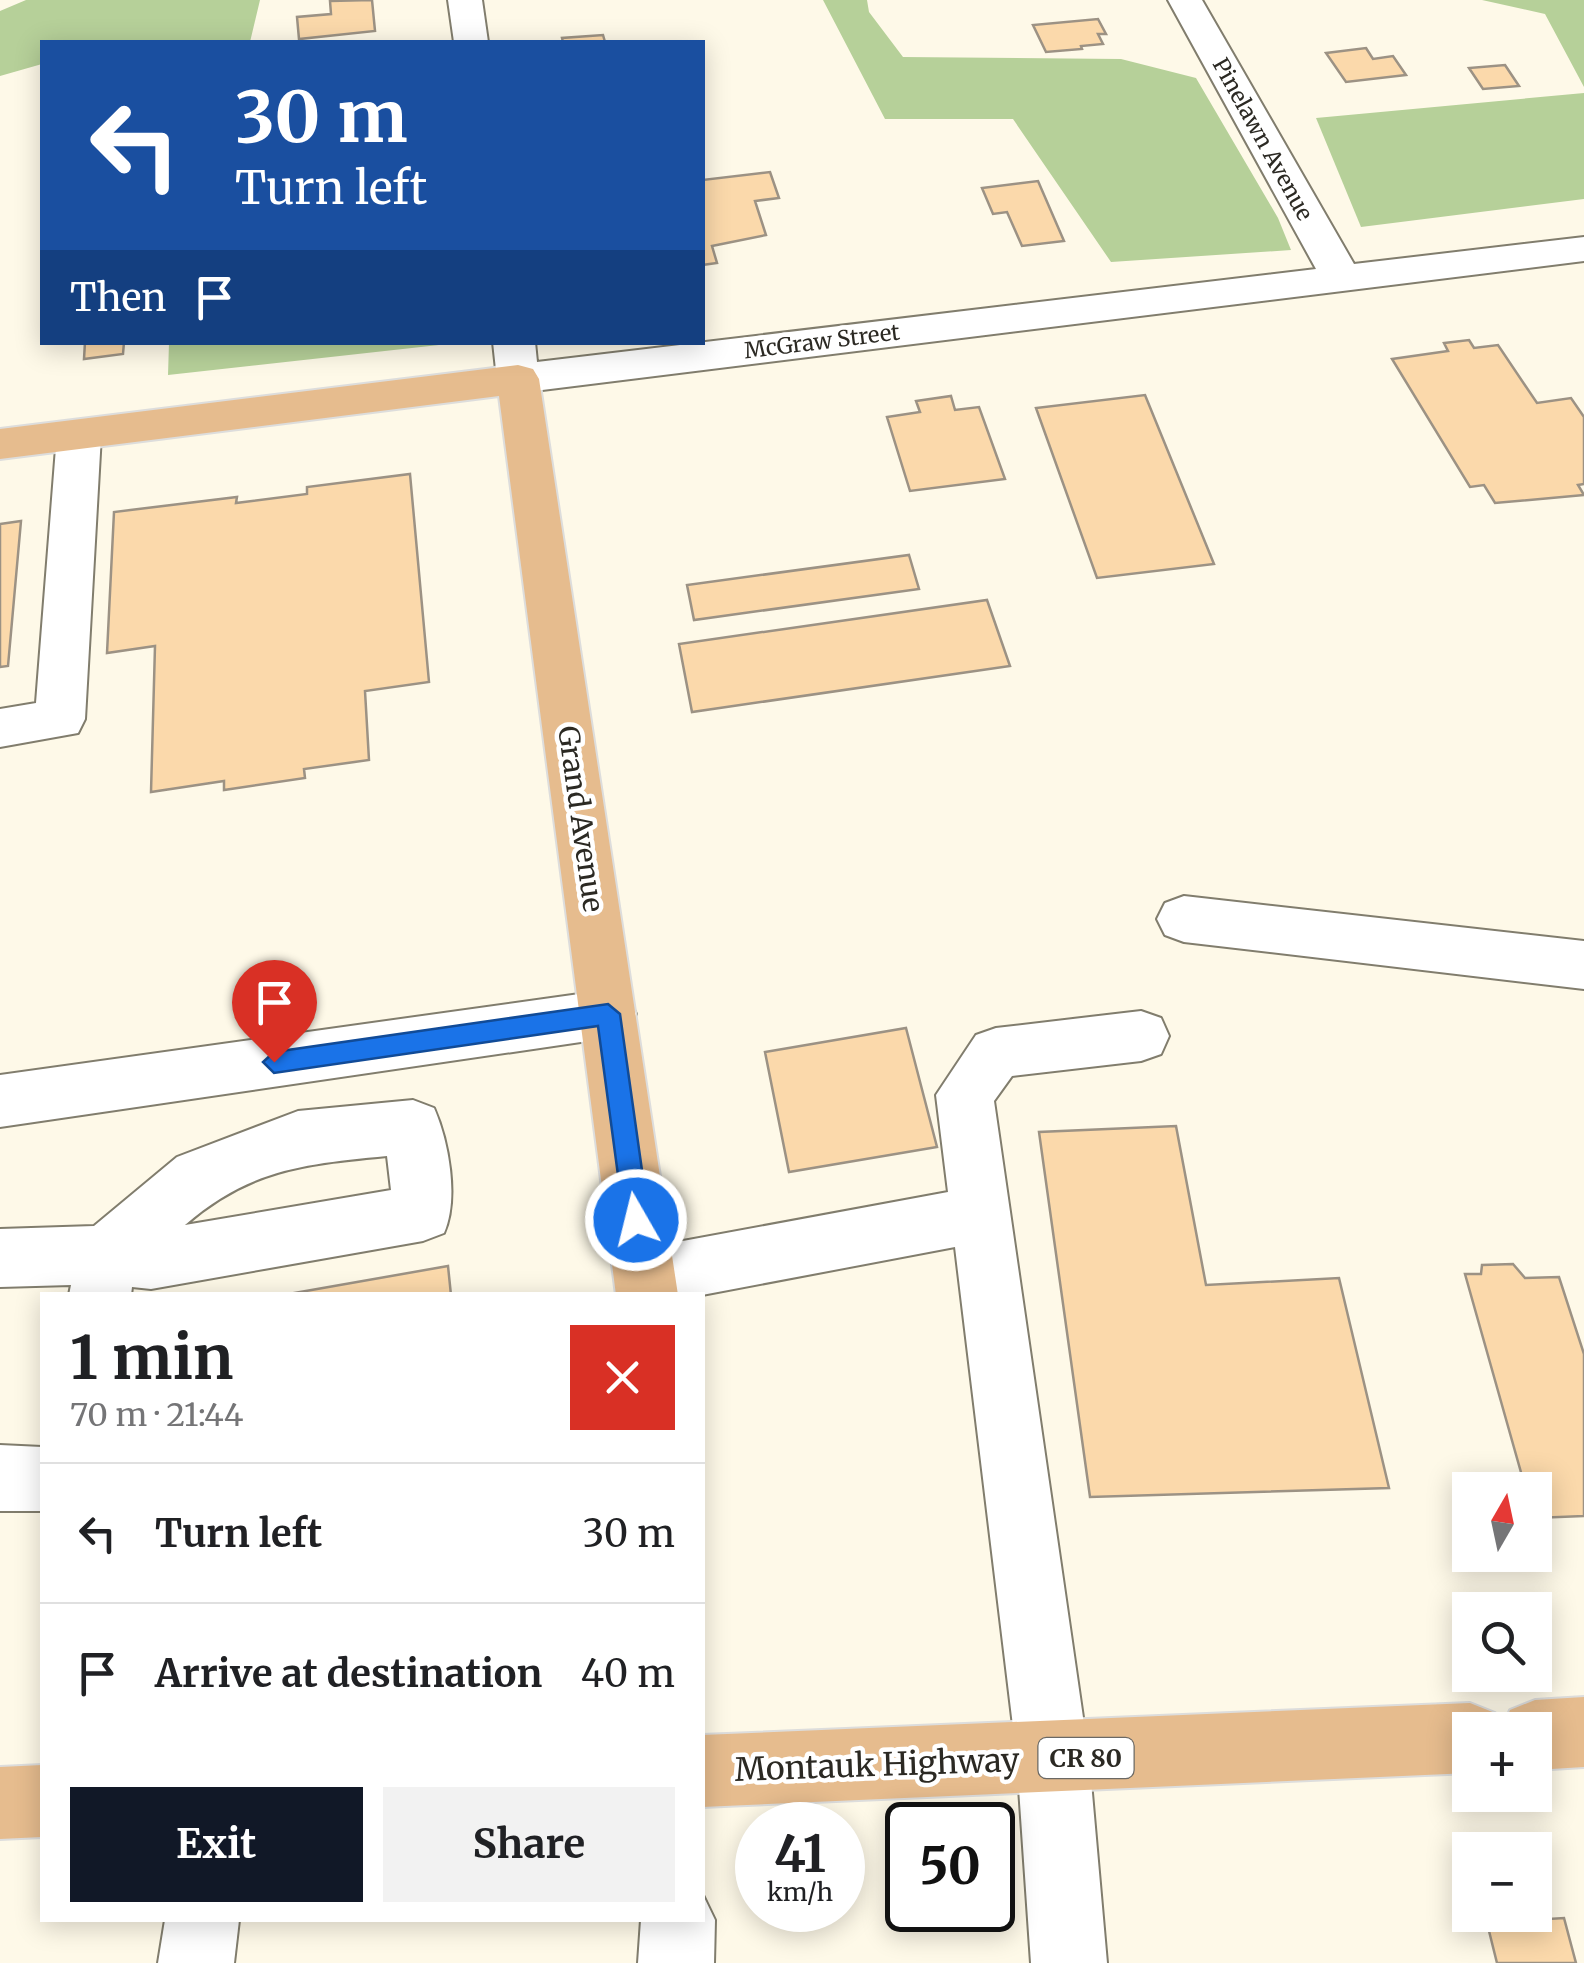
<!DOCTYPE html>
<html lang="en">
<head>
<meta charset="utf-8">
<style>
  :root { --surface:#fff; --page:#f2f2f2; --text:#202124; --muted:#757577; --line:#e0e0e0; --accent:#111827 }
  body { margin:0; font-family:Merriweather,serif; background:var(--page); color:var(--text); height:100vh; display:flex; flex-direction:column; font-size:38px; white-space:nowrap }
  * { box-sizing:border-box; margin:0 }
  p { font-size:32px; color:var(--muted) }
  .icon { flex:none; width:55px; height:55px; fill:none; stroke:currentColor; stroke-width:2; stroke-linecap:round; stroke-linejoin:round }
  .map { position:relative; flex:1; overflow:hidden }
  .sheet { position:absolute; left:40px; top:1292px; width:665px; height:630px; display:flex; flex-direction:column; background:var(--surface); border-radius:0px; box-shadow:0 5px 25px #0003 }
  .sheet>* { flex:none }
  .guide { position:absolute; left:40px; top:40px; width:665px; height:305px; border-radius:0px; box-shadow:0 5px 25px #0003; background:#1a4fa0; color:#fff; overflow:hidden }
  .needle { width:65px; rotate:9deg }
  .fabs { position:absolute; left:1452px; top:1472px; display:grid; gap:20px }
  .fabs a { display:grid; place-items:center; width:100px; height:100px; border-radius:0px; background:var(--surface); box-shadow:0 5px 25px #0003; font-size:50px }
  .speed { position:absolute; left:735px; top:1802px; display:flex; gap:20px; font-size:50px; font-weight:700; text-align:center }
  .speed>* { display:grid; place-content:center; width:130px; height:130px; border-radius:50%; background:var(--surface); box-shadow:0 5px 25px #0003; line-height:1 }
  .speed small { font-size:25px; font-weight:400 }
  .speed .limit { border:5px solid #111; border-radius:15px; background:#fff; color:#111 }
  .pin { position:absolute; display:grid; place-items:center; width:85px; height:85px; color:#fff; margin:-102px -42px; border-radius:50% 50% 50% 0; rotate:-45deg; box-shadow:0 0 10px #0007 }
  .pin .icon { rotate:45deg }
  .me { position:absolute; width:110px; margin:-55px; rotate:352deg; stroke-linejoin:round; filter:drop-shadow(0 0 8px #0008) }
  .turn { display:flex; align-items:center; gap:35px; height:210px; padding:0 30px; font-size:45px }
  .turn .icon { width:130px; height:130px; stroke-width:2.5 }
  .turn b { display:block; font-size:70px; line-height:85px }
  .then { display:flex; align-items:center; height:95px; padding:0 30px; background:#0003; gap:20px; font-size:38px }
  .round { display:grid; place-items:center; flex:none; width:105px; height:105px; border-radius:0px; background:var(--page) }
  .head { display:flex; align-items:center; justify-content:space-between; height:170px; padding:0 30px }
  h1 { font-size:60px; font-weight:700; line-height:75px }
  .primary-button { display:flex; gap:20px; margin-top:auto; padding:20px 30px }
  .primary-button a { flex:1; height:115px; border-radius:0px; background:var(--accent); color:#fff; font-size:40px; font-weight:700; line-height:115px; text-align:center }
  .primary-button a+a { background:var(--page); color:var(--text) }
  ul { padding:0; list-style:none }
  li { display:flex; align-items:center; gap:30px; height:140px; padding:0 30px; border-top:2px solid var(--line) }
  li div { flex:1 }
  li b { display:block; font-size:38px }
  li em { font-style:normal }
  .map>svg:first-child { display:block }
  .green { fill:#b6d099 }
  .building { fill:#fbd9ab; stroke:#9c9284; stroke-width:2.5 }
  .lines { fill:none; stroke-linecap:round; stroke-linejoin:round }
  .minor-casing { stroke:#817d6d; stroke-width:4 }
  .major-casing { stroke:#dddddc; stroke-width:4 }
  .minor { fill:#fff; fill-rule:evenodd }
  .major { fill:#e6bc8e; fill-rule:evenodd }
  .route { fill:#1a73e8; stroke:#114b97; stroke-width:2.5 }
  .labels { text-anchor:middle; stroke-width:9; stroke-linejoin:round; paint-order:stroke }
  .far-street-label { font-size:22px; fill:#2b2923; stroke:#fff }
  .shield { fill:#fff; stroke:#6b6965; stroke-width:2.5 }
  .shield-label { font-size:25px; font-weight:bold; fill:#2b2923 }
  .street-label { font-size:28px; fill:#2b2923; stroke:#fff }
  .near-street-label { font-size:32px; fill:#2b2923; stroke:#fff }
</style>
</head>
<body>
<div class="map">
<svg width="1584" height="1963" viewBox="0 0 1584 1963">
  <rect width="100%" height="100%" fill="#fef9e8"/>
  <g class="green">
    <polygon points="26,0 260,0 250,42 42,42 42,64 0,76 0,11"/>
    <polygon points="823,0 867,0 869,12 903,57 1121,59 1196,78 1278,218 1291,250 1111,262 1013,119 885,119"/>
    <polygon points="1482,0 1584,0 1584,87 1545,14"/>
    <polygon points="1584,93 1584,199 1361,227 1316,118"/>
    <polygon points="169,343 169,342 457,343 168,375"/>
  </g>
  <g class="building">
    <polygon points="372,0 375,31 299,39 297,17 331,14 330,1"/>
    <polygon points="1098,19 1106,34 1098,34 1103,44 1081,46 1082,49 1046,52 1033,25"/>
    <polygon points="603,35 605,42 563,42 562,38"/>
    <polygon points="1366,48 1373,59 1393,56 1406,75 1346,82 1326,53"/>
    <polygon points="1505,65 1519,86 1483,89 1469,68"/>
    <polygon points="770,172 779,198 755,201 766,235 712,246 717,263 702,265 702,180"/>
    <polygon points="1038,181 1064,241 1022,246 1007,212 993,214 982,188"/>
    <polygon points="1469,340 1474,348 1498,345 1537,403 1571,398 1584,417 1584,484 1578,485 1584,495 1495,503 1484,485 1470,487 1392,359 1448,351 1444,343"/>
    <polygon points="85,342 124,342 123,354 84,359"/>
    <polygon points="1145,395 1214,564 1097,578 1036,408"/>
    <polygon points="951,396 955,410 979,407 1005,479 910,491 887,417 920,412 916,401"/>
    <polygon points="410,474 429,682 365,691 369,760 304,769 305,778 224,790 224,781 151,792 155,646 107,653 114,512 237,497 236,503 307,494 307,487"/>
    <polygon points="21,521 8,666 0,667 0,524"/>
    <polygon points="909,555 919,589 694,620 687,585"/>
    <polygon points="987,600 1010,666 692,712 679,644"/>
    <polygon points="906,1028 937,1147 789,1172 765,1052"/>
    <polygon points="1176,1126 1206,1285 1339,1278 1389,1488 1090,1497 1039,1132"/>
    <polygon points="1513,1264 1525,1278 1559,1277 1584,1354 1584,1516 1535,1518 1535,1490 1526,1490 1465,1274 1481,1274 1482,1265"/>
    <polygon points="448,1266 451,1295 283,1295"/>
    <polygon points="1564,1918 1576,1963 1497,1963 1487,1923"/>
  </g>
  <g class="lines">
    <defs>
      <g id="minor">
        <polygon points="448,0 482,0 488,42 454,42"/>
        <polygon points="1168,0 1202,0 1354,264 1584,237 1584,261 518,393 503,389 497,379 493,342 535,342 537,362 1316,269"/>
        <polygon points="79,420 94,424 101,435 85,719 78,733 0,747 0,709 36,703 57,435 64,424"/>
        <polygon points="1184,896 1584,941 1584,989 1184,942 1165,935 1157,919 1165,903"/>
        <polygon points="608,990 628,997 636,1014 628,1031 608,1038 0,1127 0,1075"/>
        <polygon points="1141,1011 1161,1018 1169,1036 1161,1054 1141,1061 1012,1076 994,1101 1089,1759 1107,1963 1031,1963 1017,1759 955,1247 702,1295 622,1295 614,1277 623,1256 645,1248 948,1192 936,1095 976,1035 996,1028"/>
        <path d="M 413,1100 L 434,1108 C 449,1142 459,1199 444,1233 L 423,1241 L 151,1289 L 132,1287 L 131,1295 L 69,1295 L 71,1285 L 0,1287 L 0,1229 L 94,1226 L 177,1157 L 298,1111 ZM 387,1156 L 391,1190 L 185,1225 C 249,1169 305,1164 387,1156 Z"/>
        <polygon points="0,1445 42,1447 42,1511 0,1511"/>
        <polygon points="702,1893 715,1920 714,1963 638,1963 641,1920 702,1920"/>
        <polygon points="165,1920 239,1920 234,1963 158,1963"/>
      </g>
      <g id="major">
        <polygon points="518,365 533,369 539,379 678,1295 616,1295 499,396 0,459 0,429"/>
        <polygon points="1584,1697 1584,1767 1535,1770 1535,1730 1470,1730 1470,1773 702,1807 702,1735 1470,1703 1495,1713 1502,1730 1510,1710 1535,1700"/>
        <polygon points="42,1765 42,1837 0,1839 0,1767"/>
      </g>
    </defs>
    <use href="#minor" class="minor-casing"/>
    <use href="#major" class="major-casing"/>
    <use href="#minor" class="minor"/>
    <use href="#major" class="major"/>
  </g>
  <polygon class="route" points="608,1004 620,1014 649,1220 645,1228 636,1231 628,1228 624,1220 598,1026 274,1073 263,1062 274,1052"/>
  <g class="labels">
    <g class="far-street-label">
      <text transform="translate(1263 139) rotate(61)" y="8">Pinelawn Avenue</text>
      <text transform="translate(822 341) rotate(-7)" y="8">McGraw Street</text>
    </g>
    <rect class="shield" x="1038.5" y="1738" width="95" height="40" rx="8"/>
    <g class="shield-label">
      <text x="1086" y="1767">CR 80</text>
    </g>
    <g class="street-label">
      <text transform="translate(581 819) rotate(82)" y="10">Grand Avenue</text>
    </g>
    <g class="near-street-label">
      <text transform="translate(877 1765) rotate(-2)" y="11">Montauk Highway</text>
    </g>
  </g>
</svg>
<div class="fabs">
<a><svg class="needle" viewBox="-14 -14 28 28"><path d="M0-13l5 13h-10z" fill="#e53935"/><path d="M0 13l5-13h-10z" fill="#757577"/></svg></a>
<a><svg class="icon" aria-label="search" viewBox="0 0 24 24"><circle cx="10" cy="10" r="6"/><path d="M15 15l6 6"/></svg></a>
<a>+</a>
<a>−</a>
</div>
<div class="speed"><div>41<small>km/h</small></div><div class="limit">50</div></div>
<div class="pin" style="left:274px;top:1062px;background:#d93025"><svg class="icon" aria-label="arrive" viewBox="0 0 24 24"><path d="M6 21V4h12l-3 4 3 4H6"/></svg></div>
<svg class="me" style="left:636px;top:1220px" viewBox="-20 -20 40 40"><circle r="17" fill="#1a73e8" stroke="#fff" stroke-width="3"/><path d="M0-11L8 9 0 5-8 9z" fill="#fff"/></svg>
<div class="guide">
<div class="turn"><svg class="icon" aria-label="left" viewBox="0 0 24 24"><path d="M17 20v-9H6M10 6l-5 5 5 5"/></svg><div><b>30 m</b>Turn left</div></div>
<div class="then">Then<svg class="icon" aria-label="arrive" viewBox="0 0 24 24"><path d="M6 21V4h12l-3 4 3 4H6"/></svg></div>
</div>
<section class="sheet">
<div class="head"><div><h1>1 min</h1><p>70 m · 21:44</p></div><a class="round" style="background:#d93025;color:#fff"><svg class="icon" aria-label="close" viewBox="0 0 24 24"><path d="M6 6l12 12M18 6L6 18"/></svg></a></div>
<ul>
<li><svg class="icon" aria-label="left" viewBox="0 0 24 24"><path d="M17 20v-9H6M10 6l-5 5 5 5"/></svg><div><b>Turn left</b></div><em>30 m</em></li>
<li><svg class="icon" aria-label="arrive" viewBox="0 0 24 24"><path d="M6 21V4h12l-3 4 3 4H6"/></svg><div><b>Arrive at destination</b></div><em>40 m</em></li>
</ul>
<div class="primary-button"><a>Exit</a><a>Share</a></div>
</section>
</div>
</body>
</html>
